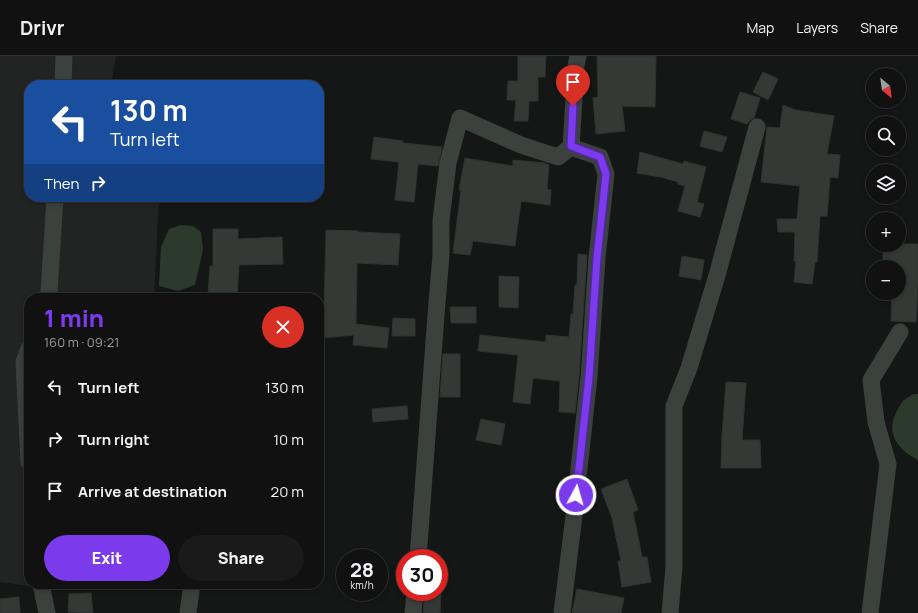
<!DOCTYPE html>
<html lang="en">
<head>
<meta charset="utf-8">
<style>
  :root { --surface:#101110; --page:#191a19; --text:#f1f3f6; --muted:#9c9d9f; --line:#303130; --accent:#7c3aed }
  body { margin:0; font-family:Manrope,sans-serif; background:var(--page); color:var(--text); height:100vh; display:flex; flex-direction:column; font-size:15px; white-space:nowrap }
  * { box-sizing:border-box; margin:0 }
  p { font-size:13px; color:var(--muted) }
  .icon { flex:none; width:22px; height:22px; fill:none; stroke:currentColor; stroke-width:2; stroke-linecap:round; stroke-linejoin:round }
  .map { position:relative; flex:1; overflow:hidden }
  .details { position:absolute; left:24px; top:237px; width:300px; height:296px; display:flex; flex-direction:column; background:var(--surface); border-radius:16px; box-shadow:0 2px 6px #0003,0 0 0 1px var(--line) }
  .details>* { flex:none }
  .banner { position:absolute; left:24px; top:24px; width:300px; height:122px; border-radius:16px; box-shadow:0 2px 6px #0003,0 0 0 1px var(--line); background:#1a4fa0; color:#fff; overflow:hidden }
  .needle { width:26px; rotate:151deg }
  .buttons { position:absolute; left:866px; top:12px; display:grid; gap:8px }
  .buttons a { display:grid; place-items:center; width:40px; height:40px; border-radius:50%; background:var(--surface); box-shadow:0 2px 6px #0003,0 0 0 1px var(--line); font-size:20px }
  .speed { position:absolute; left:336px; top:493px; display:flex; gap:8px; font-size:20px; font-weight:700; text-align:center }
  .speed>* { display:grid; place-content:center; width:52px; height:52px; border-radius:50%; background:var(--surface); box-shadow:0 2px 6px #0003,0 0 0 1px var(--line); line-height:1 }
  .speed small { font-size:10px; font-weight:400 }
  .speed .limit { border:6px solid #d22; background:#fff; color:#111 }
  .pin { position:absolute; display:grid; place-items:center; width:34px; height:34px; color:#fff; margin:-41px -17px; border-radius:50% 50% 50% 0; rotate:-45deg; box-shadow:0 0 4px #0007 }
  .pin .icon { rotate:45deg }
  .me { position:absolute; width:44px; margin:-22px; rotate:6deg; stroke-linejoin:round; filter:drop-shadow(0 0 3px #0008) }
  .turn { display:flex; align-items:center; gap:14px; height:84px; padding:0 20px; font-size:18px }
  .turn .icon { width:52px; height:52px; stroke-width:2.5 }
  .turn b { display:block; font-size:28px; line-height:34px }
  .then { display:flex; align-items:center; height:38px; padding:0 20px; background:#0003; gap:8px; font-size:15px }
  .round { display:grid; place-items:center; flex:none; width:42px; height:42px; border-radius:21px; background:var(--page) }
  .summary { display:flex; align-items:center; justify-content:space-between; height:68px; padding:0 20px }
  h1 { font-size:24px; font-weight:800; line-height:30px; color:var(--accent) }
  .cta { display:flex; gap:8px; margin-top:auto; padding:8px 20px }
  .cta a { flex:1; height:46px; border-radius:24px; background:var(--accent); color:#fff; font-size:16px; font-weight:800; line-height:46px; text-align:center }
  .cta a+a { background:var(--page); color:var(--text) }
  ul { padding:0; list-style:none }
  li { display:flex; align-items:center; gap:12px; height:52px; padding:0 20px }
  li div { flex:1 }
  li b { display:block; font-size:15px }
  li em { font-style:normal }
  header { display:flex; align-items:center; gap:24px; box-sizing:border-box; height:56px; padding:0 20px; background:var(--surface); border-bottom:1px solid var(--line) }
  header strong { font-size:19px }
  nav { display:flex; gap:22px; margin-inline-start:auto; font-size:14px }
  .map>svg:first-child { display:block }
  .built { fill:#212422 }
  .water { fill:#2c3a2b }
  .building { fill:#353936; stroke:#2f3331 }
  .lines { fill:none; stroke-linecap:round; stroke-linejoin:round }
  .minor { stroke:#3b413d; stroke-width:17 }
  .route-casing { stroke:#51269a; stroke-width:10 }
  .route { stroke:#7c3aed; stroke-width:7 }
</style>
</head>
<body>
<header>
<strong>Drivr</strong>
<nav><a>Map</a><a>Layers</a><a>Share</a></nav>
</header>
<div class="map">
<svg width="918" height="557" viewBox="0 0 918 557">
  <rect width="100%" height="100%" fill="#151716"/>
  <polygon class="built" points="0,0 116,0 111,29 29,29 29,141 159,141 154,242 29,242 29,528 110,528 94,533 56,534 0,526"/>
  <g class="water">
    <polygon points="181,169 193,170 201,176 203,194 195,229 178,235 159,230 161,191 169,173"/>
    <path d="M 914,338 L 918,338 L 918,404 C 900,395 886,379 895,359 C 897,354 900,349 903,345 C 906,342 910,340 914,338 Z"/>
  </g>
  <g class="building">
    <polygon points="518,0 546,0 545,21 538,21 538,45 529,45 528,65 514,65 516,44 507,44 508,25 518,25"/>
    <polygon points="597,0 656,0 655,51 622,50 625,75 596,78 593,42 598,41"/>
    <polygon points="763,16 778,23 768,44 753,36"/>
    <polygon points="740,36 760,42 754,62 750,64 747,68 731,63"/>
    <polygon points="783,49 796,54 834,60 827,98 840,99 838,122 830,121 827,160 820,160 817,206 815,206 812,228 794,226 796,205 794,205 795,176 778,176 777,163 797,163 800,130 761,126 767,71 780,72"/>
    <polygon points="704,75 727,81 722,96 700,90"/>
    <polygon points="374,81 403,85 403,87 442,91 438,110 418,108 414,146 395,144 399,106 371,103"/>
    <polygon points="640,96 683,108 684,105 706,111 697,146 704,148 700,161 678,155 685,130 678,128 678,126 661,121 637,117"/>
    <polygon points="465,102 513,110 513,104 545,107 549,109 547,133 551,134 550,149 521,145 515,190 473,185 470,199 453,197 461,134 459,134"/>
    <polygon points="213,173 238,173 238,183 282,181 283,208 239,209 237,241 208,239 210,210 213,210"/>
    <polygon points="326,174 358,175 358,176 400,178 398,209 357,207 356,268 389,272 387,292 353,289 354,279 322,282 320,256 324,256"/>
    <polygon points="899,188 918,188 918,226 916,266 891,265 892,237 899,237 899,211 888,211 888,204 883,204 883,189 899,189"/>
    <polygon points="578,198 587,199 579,320 575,357 559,356 560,325 533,322 530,348 513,346 518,299 478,295 480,279 546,286 546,279 569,281 571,258 573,258 575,229 577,229"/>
    <polygon points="682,200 704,204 701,224 679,220"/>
    <polygon points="499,220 519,221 518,252 499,251"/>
    <polygon points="450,251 476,251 476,267 451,267"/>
    <polygon points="393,262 415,263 415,280 392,280"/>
    <polygon points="443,298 460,298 460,341 440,341"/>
    <polygon points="726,326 746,327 742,384 760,384 761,412 721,412 722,380"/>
    <polygon points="407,350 408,363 373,366 372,353"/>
    <polygon points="481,363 505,368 501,389 476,384"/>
    <polygon points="627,423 638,454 633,456 642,501 647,501 651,526 622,531 618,505 621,505 612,462 601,433"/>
    <polygon points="577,533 624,542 621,557 572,557"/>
    <polygon points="425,536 441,536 440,557 423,557"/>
    <polygon points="91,537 93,557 68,556 69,538"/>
    <polygon points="19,541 20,557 0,557 0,543"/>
  </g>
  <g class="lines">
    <g class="minor">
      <polyline points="63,29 64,0"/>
      <polyline points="47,242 49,237 55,141"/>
      <polyline points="29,292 24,306 29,406"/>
      <polyline points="418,502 436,259 441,199 441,164 448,107 460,62 521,89 558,101 571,91 576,10 578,0"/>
      <polyline points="41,528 47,557"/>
      <polyline points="188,557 192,528"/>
      <polyline points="413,557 415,536"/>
      <polyline points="562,557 573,468 589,321 597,202 606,118 600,101 571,91"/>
      <polyline points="670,557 674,511 674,350 689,312 718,216 757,71"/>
      <polyline points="870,557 888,408 876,366 871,324 900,276"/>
    </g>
  </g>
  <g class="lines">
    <defs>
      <polyline id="route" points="573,50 571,90 600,101 606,118 597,202 589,321 576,439"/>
    </defs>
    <use href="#route" class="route-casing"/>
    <use href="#route" class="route"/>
  </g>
</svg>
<div class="buttons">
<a><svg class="needle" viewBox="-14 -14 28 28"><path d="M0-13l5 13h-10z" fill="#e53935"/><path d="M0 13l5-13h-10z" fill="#9c9d9f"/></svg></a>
<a><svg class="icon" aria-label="search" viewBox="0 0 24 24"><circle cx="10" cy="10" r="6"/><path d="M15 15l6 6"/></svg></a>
<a><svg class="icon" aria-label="layers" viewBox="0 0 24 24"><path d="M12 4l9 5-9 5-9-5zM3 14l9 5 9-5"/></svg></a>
<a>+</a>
<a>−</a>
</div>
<div class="speed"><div>28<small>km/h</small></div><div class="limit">30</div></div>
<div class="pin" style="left:573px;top:50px;background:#d93025"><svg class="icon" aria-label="arrive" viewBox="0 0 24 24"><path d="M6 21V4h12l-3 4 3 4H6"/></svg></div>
<svg class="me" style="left:576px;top:439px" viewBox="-20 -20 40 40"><circle r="17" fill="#7c3aed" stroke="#fff" stroke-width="3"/><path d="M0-11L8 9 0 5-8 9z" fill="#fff"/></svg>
<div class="banner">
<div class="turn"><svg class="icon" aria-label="left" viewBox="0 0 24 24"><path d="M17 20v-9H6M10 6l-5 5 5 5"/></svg><div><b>130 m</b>Turn left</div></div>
<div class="then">Then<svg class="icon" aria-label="right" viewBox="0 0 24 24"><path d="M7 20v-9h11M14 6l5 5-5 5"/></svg></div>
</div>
<section class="details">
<div class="summary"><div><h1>1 min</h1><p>160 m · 09:21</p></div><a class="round" style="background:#d93025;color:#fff"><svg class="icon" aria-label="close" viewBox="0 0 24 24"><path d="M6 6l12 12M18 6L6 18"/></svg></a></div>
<ul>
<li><svg class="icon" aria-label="left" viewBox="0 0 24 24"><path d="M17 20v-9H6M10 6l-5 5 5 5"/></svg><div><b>Turn left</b></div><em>130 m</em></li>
<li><svg class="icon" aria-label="right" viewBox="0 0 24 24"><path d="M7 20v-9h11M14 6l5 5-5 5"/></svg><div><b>Turn right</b></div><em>10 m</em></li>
<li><svg class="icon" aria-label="arrive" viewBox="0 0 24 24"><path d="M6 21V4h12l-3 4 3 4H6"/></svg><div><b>Arrive at destination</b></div><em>20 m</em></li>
</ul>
<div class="cta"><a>Exit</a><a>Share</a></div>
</section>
</div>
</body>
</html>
